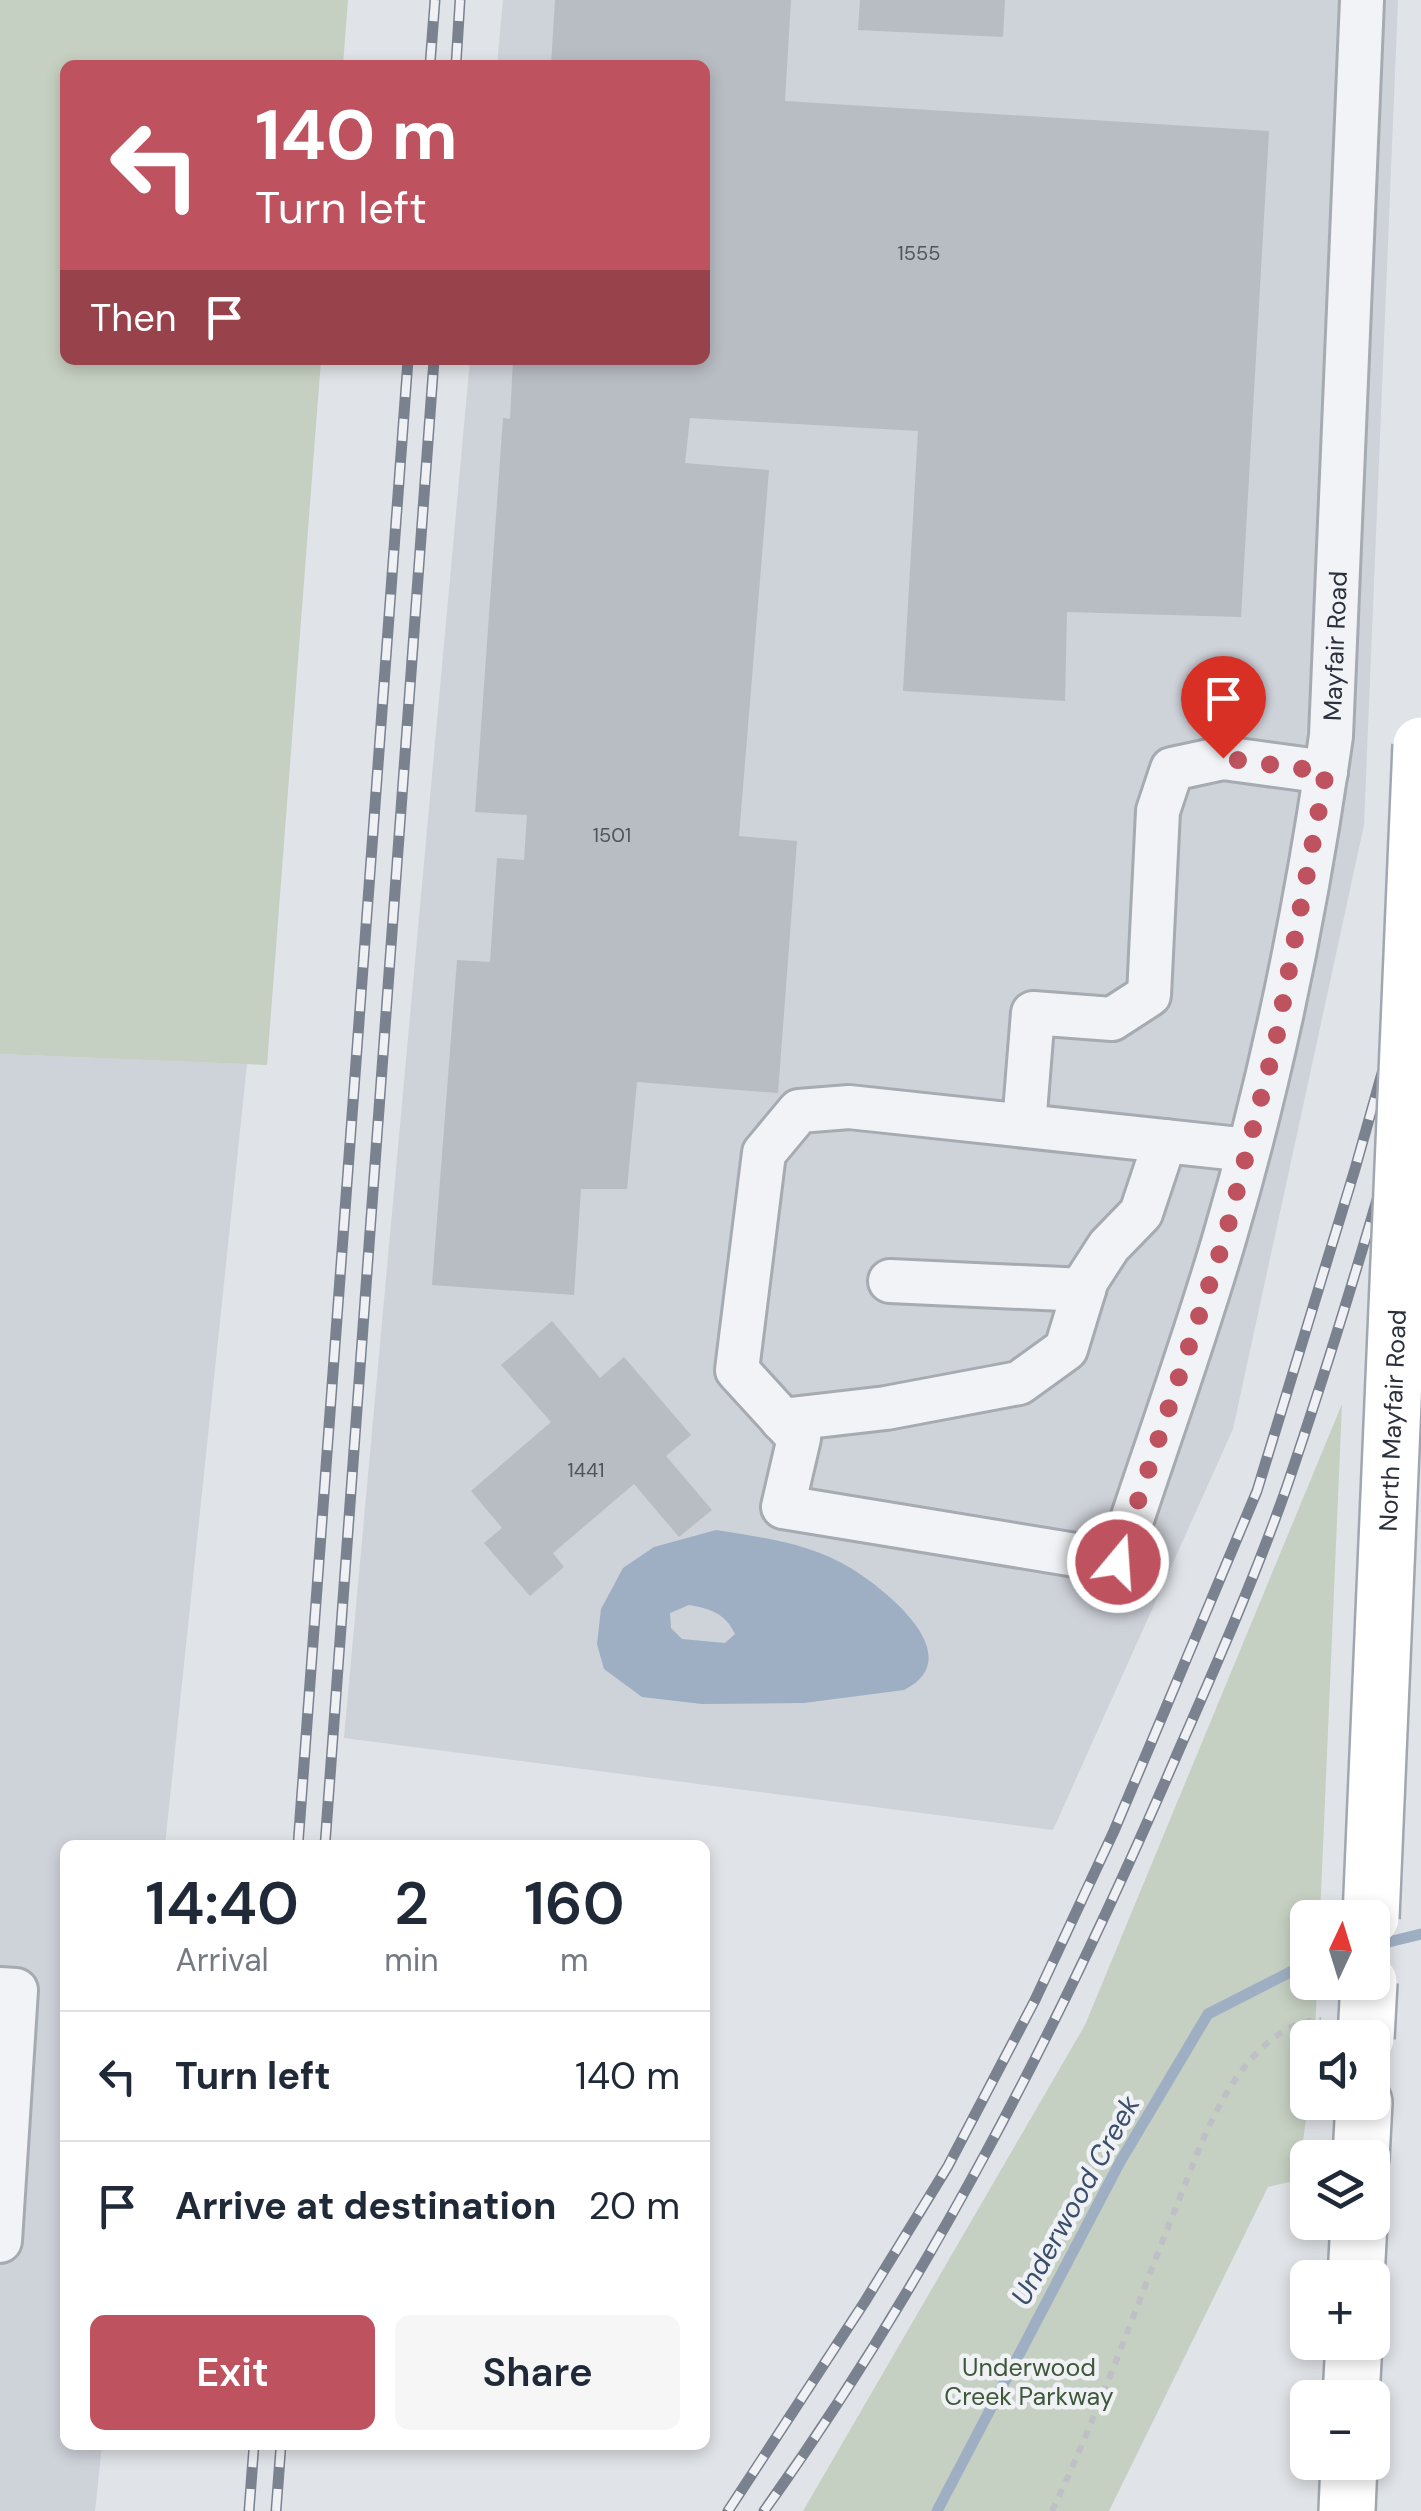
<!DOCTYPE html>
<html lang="en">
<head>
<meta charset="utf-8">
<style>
  :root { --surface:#fff; --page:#f6f6f7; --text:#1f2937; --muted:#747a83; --line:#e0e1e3; --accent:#be535f }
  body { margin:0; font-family:"DM Sans",sans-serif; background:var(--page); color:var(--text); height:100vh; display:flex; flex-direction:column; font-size:38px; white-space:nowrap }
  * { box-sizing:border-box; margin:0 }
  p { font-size:32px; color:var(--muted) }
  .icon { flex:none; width:55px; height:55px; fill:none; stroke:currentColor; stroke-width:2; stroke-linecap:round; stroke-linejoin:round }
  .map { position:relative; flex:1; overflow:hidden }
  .panel { position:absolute; left:60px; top:1840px; width:650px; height:610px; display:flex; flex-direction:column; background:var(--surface); border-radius:15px; box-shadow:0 5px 15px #0003 }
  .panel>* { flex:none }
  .top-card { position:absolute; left:60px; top:60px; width:650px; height:305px; border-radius:15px; box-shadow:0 5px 15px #0003; background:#be535f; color:#fff; overflow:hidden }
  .needle { width:65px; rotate:4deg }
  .tools { position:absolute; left:1290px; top:1900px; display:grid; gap:20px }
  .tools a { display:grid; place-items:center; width:100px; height:100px; border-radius:15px; background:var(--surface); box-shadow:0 5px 15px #0003; font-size:50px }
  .pin { position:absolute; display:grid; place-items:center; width:85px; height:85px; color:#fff; margin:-102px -42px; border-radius:50% 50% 50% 0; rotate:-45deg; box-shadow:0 0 10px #0007 }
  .pin .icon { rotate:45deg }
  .me { position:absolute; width:110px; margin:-55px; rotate:18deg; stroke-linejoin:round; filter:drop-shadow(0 0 8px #0008) }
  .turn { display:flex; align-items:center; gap:35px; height:210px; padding:0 30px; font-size:45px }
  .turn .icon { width:130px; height:130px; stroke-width:2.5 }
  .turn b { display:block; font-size:70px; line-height:85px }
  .then { display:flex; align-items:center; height:95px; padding:0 30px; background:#0003; gap:20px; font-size:38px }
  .eta { display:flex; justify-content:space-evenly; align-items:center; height:170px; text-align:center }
  .eta b { font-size:60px; font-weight:600; line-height:70px }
  .button { display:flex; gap:20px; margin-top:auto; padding:20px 30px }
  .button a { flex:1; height:115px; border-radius:15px; background:var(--accent); color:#fff; font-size:40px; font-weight:600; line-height:115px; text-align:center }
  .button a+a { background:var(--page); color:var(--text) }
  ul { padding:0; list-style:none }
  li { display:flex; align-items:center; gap:30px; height:130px; padding:0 30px; border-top:2px solid var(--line) }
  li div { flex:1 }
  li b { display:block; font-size:38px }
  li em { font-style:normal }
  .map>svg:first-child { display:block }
  .built { fill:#ced2d9 }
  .green { fill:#c5d0c2 }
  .water { fill:#9fafc3; fill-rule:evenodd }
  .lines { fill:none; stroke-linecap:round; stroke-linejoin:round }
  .stream { stroke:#9fafc3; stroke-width:11 }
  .building { fill:#b8bcc3 }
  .minor-casing { stroke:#a6aab1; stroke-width:48 }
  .major-casing { stroke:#a1a7b1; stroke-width:60 }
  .path { stroke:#bec0c6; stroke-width:6; stroke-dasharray:8 8; stroke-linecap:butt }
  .minor { stroke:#f2f3f6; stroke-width:42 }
  .major { stroke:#fff; stroke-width:55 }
  .rail-casing { stroke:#7b828f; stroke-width:11 }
  .rail { stroke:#eff1f5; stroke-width:8; stroke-dasharray:22; stroke-linecap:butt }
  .major-bridge-casing { stroke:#a1a7b1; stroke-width:60; stroke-linecap:butt }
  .major-bridge { stroke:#fff; stroke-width:55 }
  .route { stroke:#be535f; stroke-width:18; stroke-dasharray:0 32.4 }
  .labels { text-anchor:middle; stroke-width:9; stroke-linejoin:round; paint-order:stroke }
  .number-label { font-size:20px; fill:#4e535e }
  .street-label { font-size:25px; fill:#2b303d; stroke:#eff1f5 }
  .park-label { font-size:25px; fill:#3e5739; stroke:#eff1f5 }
  .water-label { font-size:28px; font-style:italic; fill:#3a4e6c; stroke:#eff1f5 }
</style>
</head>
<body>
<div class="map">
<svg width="1421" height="2511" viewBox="0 0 1421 2511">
  <rect width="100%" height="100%" fill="#e0e3e7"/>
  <g class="built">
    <polygon points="503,0 1398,0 1364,825 1233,1429 1053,1830 344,1738 470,360 705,360 705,65 497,65"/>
    <polygon points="0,1054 247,1064 165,1845 65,1845 65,2445 102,2445 95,2511 0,2511"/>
  </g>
  <g class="green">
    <polygon points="0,0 348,0 343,65 65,65 65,360 321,360 267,1065 0,1054"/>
    <polygon points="1342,1404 1320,1917 1308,1918 1308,1982 1317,1983 1315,2037 1308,2038 1308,2103 1298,2180 1268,2187 1109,2511 803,2511 1085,2025"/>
  </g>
  <path class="water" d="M 716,1530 C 760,1537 809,1543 849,1567 C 884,1588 971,1656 904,1690 L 804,1703 L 702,1704 L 642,1697 L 604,1669 L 597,1644 L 601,1609 L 623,1568 L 654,1547 ZM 689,1605 C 711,1609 725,1613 735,1634 L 725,1643 L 682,1639 L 671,1628 L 670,1613 Z"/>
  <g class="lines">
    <g class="stream">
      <polyline points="1372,1946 1421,1934"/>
      <polyline points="937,2511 1120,2162 1208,2014 1308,1963"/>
    </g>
  </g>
  <g class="building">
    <polygon points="555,0 791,0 785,101 1269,131 1241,617 1067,612 1065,701 903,691 918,431 690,418 685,463 769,470 739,836 797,841 778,1093 637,1082 627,1189 581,1189 574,1295 432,1285 457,960 490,962 497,858 524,860 527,815 475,812 503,418 510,419 513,360 705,360 705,65 551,65"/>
    <polygon points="860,0 1005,0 1003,37 858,30"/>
    <polygon points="552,1321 600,1378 624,1357 691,1435 666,1456 712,1510 679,1537 634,1484 553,1553 564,1567 530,1596 484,1543 502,1528 471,1491 551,1422 501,1365"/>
  </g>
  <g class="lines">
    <defs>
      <g id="minor">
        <polyline points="1024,1125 1033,1013 1112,1019 1149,995 1158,811 1172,769 1223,758 1326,772"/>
        <path id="s1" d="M 1248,1150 L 849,1107 L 799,1111 L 764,1153 L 737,1370 L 799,1438 L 783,1507 L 1118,1562 C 1153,1454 1193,1346 1225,1236 C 1273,1073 1307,905 1331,736 L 1362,0"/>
        <polyline points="890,1281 1084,1290"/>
        <polyline points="782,1420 886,1408 1019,1383 1066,1349 1087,1280 1109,1246 1141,1213 1165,1141"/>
        <polyline points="0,1989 16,1990 0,2241"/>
      </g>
      <g id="major">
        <polyline points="1361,2158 1364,2102"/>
        <polyline points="1356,2278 1359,2222"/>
        <polyline points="1351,2398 1354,2342"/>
        <polyline points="1347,2511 1349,2462"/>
      </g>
    </defs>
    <use href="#minor" class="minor-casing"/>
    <use href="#major" class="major-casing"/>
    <path class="path" d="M 1052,2511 C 1097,2417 1132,2318 1170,2222 C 1190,2174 1207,2120 1237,2077 C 1257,2049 1286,2020 1321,2020"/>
    <use href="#minor" class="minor"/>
    <use href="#major" class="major"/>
    <defs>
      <g id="rail">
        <polyline points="430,65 435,0"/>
        <polyline points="456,65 460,0"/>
        <polyline points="298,1845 408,360"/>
        <polyline points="325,1845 434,360"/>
        <polyline points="249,2511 254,2445"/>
        <polyline points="276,2511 281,2445"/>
        <polyline points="728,2511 864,2303 948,2166 1035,2000 1114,1831 1257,1491 1355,1169 1421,935"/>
        <path d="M 764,2511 C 930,2279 1062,2021 1175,1759 C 1214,1670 1254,1580 1286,1489 C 1336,1343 1379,1195 1421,1047"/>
      </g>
    </defs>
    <use href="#rail" class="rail-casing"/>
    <use href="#rail" class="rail"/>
    <defs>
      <g id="major-bridge">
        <path id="s2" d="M 1371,1918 L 1421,745"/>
        <polyline points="1366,2038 1369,1982"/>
      </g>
    </defs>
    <use href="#major-bridge" class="major-bridge-casing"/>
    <use href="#major-bridge" class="major-bridge"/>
  </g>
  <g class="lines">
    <polyline class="route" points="1118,1562 1225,1237 1276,1040 1326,772 1223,758"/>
  </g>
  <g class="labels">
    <g class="number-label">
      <text x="919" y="260">1555</text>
      <text x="612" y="842">1501</text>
      <text x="586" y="1477">1441</text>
    </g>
    <g class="street-label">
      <text dy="9" stroke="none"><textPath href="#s1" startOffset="2172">Mayfair Road</textPath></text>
      <text dy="9" stroke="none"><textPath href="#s2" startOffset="498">North Mayfair Road</textPath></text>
    </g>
    <g class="park-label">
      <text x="1029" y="2376">Underwood<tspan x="1029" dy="29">Creek Parkway</tspan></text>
    </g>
    <g class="water-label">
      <text transform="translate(1075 2200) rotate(-61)" y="10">Underwood Creek</text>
    </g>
  </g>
</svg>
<div class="tools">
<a><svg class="needle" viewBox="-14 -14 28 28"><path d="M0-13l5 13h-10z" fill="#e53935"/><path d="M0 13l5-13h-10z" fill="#747a83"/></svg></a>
<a><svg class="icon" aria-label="sound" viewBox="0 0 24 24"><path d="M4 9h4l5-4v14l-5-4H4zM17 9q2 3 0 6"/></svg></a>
<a><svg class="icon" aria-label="layers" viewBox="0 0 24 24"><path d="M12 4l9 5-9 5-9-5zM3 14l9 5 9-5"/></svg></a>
<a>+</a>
<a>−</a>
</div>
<div class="pin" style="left:1223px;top:758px;background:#d93025"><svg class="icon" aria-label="arrive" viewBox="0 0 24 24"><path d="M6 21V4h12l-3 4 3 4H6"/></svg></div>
<svg class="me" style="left:1118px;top:1562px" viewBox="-20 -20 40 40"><circle r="17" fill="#be535f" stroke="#fff" stroke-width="3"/><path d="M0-11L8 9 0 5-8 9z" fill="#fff"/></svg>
<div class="top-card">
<div class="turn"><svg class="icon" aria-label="left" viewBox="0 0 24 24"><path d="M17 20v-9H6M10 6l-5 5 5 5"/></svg><div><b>140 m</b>Turn left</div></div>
<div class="then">Then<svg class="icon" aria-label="arrive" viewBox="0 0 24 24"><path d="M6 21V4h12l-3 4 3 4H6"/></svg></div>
</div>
<section class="panel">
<div class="eta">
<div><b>14:40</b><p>Arrival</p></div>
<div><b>2</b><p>min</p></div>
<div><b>160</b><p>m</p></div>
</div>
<ul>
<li><svg class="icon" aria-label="left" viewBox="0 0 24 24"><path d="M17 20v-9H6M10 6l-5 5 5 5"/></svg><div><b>Turn left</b></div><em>140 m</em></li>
<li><svg class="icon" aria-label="arrive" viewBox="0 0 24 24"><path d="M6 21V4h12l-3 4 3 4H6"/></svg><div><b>Arrive at destination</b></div><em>20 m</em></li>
</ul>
<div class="button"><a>Exit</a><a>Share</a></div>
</section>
</div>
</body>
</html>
